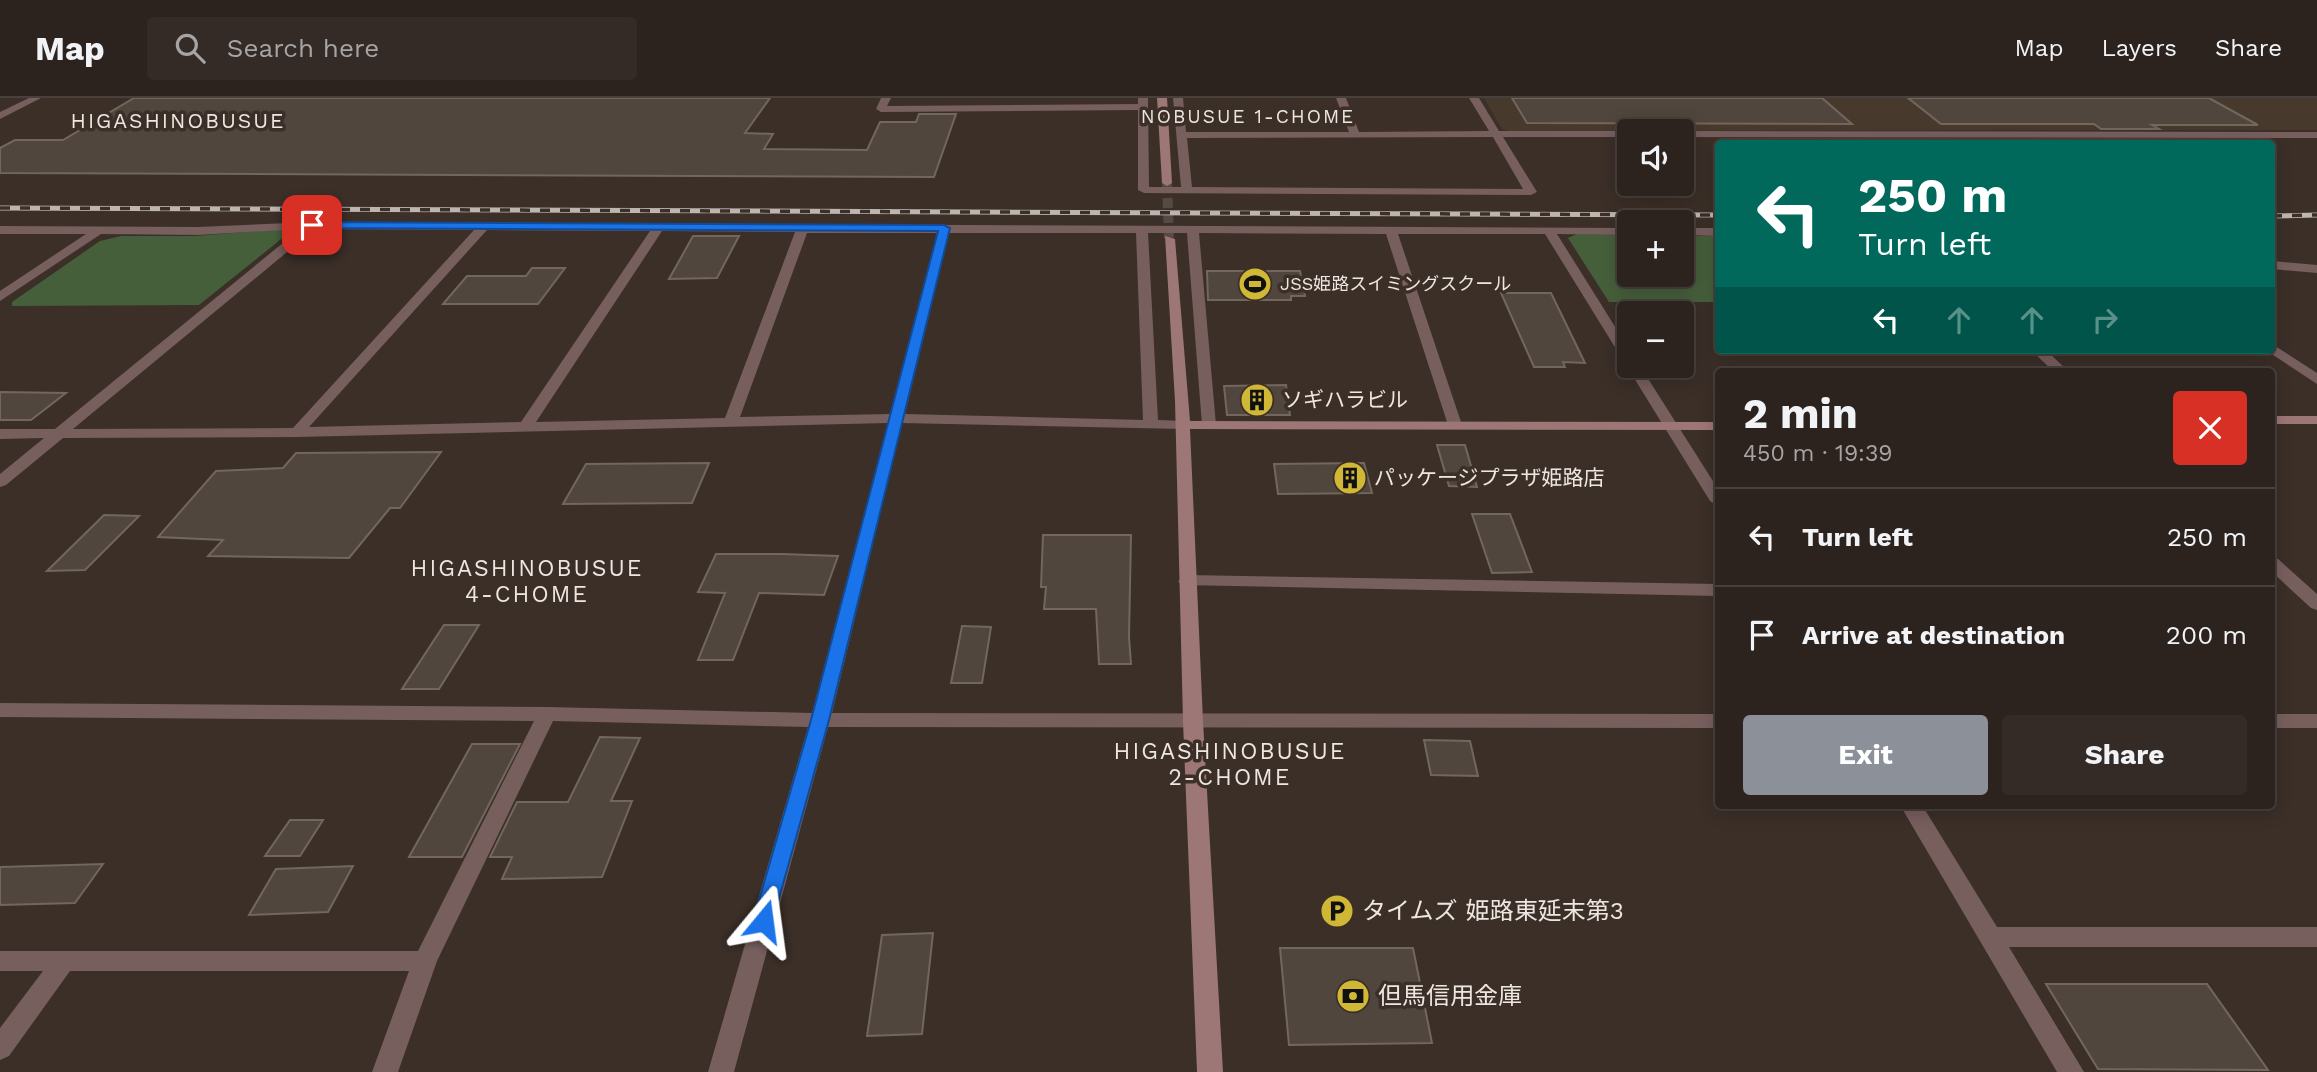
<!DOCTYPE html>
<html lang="en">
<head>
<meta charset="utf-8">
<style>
  :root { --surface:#2c231e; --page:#342b27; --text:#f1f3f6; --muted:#a6a4a4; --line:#48403c; --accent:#8c9099 }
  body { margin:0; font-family:"Work Sans","Noto Sans JP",sans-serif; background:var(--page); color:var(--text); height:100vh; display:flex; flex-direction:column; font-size:26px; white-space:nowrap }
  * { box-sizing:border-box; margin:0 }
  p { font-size:23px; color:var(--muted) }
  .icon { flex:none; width:38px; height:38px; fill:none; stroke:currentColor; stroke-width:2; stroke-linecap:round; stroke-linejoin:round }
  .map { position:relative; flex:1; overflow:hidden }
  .side { position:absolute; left:1715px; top:270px; width:560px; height:441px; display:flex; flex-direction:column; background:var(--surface); border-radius:7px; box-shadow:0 4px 18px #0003,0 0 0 2px var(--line) }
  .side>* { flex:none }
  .hud { position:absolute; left:1715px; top:42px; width:560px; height:214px; border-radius:7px; box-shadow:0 4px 18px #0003,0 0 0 2px var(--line); background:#00695c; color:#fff; overflow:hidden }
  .buttons { position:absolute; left:1617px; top:21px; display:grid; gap:14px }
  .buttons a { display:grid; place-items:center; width:77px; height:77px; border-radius:7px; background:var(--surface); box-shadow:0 4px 18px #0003,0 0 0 2px var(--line); font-size:35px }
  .pin { position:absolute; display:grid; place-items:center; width:60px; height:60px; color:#fff; margin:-30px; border-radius:14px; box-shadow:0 4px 10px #0006 }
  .me { position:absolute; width:77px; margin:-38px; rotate:16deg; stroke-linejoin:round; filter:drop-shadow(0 0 5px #0008) }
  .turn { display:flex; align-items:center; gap:24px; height:147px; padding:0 28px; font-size:32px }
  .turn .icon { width:91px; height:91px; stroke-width:2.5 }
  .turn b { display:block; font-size:49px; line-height:60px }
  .lanes { display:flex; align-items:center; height:66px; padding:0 28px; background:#0003; justify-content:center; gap:35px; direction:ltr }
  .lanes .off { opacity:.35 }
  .round { display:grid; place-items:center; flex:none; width:74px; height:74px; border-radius:7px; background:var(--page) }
  .headline { display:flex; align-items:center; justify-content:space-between; height:119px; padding:0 28px }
  h1 { font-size:42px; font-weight:700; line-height:52px }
  .button { display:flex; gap:14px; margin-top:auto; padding:14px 28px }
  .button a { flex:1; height:80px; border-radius:7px; background:var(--accent); color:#fff; font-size:28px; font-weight:700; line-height:80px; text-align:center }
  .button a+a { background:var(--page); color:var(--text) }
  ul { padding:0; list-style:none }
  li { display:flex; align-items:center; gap:21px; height:98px; padding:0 28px; border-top:2px solid var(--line) }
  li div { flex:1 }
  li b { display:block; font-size:26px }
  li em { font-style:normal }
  header { display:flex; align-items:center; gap:42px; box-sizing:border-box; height:98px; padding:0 35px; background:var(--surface); border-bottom:2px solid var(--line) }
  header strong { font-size:33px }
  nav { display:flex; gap:38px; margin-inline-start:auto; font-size:24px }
  .search { width:490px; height:63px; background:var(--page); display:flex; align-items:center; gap:18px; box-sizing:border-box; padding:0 24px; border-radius:7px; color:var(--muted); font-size:26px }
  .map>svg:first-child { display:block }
  .built { fill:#48392d }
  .green { fill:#465f3b }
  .building { fill:#51463d; stroke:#72665d; stroke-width:2 }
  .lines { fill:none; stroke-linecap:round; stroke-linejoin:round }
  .secondary-tunnel { stroke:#564a44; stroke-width:10; stroke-dasharray:10 5; stroke-linecap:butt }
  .street { fill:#775f5e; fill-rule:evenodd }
  .secondary { fill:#9d7776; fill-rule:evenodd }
  .rail-casing { stroke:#bdb5af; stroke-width:5 }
  .rail { stroke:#3b2f28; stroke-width:3.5; stroke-dasharray:10; stroke-linecap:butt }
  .route { fill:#1a73e8; stroke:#114b97; stroke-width:2 }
  .labels { text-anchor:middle; stroke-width:7; stroke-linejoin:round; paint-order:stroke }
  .far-poi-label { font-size:18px; fill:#ede6e1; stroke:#3b2f28; text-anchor:start }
  .far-neighbourhood-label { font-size:19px; letter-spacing:2px; fill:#ede6e1; stroke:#3b2f28 }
  .far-quarter-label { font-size:21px; letter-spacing:2px; fill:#ede6e1; stroke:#3b2f28 }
  .poi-label { font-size:21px; fill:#ede6e1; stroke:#3b2f28; text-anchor:start }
  .neighbourhood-label { font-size:23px; letter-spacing:2px; fill:#ede6e1; stroke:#3b2f28 }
  .near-poi-label { font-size:24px; fill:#ede6e1; stroke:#3b2f28; text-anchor:start }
</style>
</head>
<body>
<header>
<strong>Map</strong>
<div class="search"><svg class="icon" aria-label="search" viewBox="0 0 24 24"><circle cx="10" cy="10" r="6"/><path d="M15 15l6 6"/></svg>Search here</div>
<nav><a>Map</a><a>Layers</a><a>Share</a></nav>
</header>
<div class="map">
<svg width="2317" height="974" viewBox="0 0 2317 974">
  <rect width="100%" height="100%" fill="#3b2f28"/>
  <polygon class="built" points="1484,0 2317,0 2317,32 1509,33 1502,31"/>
  <g class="green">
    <polygon points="286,131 290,134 199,207 12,208 12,204 100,143 121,138 195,138"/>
    <polygon points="1577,136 1629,137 1629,177 1682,177 1682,138 1718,138 1718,204 1609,204 1568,140"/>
  </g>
  <g class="building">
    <polygon points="134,0 770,0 745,35 773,36 764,51 867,52 880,24 916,24 919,16 956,16 934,79 0,75 0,50 15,42 63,42"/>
    <polygon points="1512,0 1822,0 1852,26 1527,25"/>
    <polygon points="1908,0 2209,0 2258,27 2152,27 2159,31 2101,31 2094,26 1941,26"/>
    <polygon points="693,138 739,138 717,180 669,181"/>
    <polygon points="532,170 565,170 538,206 443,206 467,178 526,178"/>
    <polygon points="1207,173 1300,173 1305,198 1291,198 1291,202 1208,202"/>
    <polygon points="1501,195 1551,195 1585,265 1563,264 1565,269 1534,269"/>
    <polygon points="1286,287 1290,317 1227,317 1224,288"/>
    <polygon points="0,294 66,295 31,322 0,322"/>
    <polygon points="1437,347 1465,347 1477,389 1449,388"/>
    <polygon points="441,354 400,410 390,410 349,460 208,458 223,442 158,439 216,373 283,370 296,355"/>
    <polygon points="709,365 692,405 563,406 586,366"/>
    <polygon points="1364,365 1372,395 1278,396 1274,366"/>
    <polygon points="1472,416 1510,416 1532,474 1492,475"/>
    <polygon points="104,417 139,418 85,472 47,473"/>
    <polygon points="1043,437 1131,437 1129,539 1131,566 1099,566 1096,511 1044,511 1046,489 1041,489"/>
    <polygon points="716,456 782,456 838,458 824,497 759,495 733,562 698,562 725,495 698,494"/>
    <polygon points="444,527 479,527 439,591 402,591"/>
    <polygon points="962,528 991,529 982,585 951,585"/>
    <polygon points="600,639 640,640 611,703 632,703 602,779 502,781 512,759 490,759 517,704 568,704"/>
    <polygon points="1424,642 1470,643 1478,678 1431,677"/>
    <polygon points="472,646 520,646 462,759 409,759"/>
    <polygon points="290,722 323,722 300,758 265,758"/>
    <polygon points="103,766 75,805 0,807 0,769"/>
    <polygon points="353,768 328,814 249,817 276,771"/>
    <polygon points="933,835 922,936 867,938 882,837"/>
    <polygon points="1280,850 1413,850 1432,945 1289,947"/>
    <polygon points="2046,886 2207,886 2268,972 2098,971"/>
  </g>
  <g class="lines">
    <polyline class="secondary-tunnel" points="1167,85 1169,141"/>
    <g class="street">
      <polygon points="29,0 41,0 0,21 0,14"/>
      <path d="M 881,0 L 891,0 L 887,8 L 1138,6 L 1138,0 L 1148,0 L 1149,89 L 1181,89 L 1173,0 L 1183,0 L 1186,34 L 1349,34 L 1336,0 L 1346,0 L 1359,34 L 1489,33 L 1469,0 L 1479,0 L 1499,33 L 1630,33 L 1629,39 L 1503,39 L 1537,94 L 1531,97 L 1144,95 L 1138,92 L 1138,12 L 881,14 L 876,11 ZM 1493,39 L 1523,91 L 1192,89 L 1187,40 Z"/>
      <polygon points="1681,33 1682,33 2317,34 2317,40 1682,39"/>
      <path d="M 312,124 L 1629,130 L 1629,137 L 1557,136 L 1629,251 L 1629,268 L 1640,268 L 1718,391 L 1718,408 L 1710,403 L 1545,136 L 1398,136 L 1462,327 L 1455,331 L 1448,327 L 1386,136 L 1199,135 L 1216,327 L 1209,331 L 1202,327 L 1187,135 L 1148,135 L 1158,322 L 1183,323 L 1190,327 L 1183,331 L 902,325 L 832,615 L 1718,616 L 1718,630 L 828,629 L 734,974 L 708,974 L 808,629 L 553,623 L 437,863 L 398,974 L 372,974 L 409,873 L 70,873 L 9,958 L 0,962 L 0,930 L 43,873 L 0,873 L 0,853 L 418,853 L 534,623 L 0,619 L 0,605 L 547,609 L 812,615 L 888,325 L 297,339 L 63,340 L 6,387 L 0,389 L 0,376 L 44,340 L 0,341 L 0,331 L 55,331 L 300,131 L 198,137 L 101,136 L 0,203 L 0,193 L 86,136 L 0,136 L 0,128 L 198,129 ZM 315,131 L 474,132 L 293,330 L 73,331 ZM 487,132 L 650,133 L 521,324 L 309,329 ZM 662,133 L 795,134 L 725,320 L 536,324 ZM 807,135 L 937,135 L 890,316 L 740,319 ZM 949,135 L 1136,135 L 1143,322 L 905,316 Z"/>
      <polygon points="1718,130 1718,138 1682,137 1682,130"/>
      <polygon points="2272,163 2317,167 2317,175 2272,171"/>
      <polygon points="2272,246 2317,275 2317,286 2267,253 2272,252"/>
      <polygon points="2031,252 2046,252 2068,273 2053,273"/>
      <polygon points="2272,460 2278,461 2317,496 2317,512 2311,510 2272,474"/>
      <polygon points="1187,477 1718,486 1718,498 1181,487 1178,483"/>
      <rect x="2272" y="616" width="45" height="14"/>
      <polygon points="1900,707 1922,707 1997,829 2317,829 2317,849 2009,849 2084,974 2057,974"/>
    </g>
    <g class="secondary">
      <polygon points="1157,0 1167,0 1172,85 1167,88 1162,85"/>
      <polygon points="1165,138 1175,141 1190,323 1718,324 1718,332 1190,331 1203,623 1223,974 1197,974 1183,623 1175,303"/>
      <rect x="2272" y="318" width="45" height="8"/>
    </g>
    <defs>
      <g id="rail">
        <polyline points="0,110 1718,117"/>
        <polyline points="2272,118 2317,117"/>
      </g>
    </defs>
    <use href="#rail" class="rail-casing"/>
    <use href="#rail" class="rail"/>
  </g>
  <polygon class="route" points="308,124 944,127 950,130 829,622 771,829 764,832 756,829 753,823 811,622 938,133 312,130 308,129"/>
  <defs>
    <symbol id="stadium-disc" viewBox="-11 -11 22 22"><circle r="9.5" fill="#d1b736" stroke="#3b2f28"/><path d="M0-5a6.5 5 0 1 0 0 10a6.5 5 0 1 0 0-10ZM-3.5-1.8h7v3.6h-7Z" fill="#111"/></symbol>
    <symbol id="building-disc" viewBox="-11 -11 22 22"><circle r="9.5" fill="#d1b736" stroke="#3b2f28"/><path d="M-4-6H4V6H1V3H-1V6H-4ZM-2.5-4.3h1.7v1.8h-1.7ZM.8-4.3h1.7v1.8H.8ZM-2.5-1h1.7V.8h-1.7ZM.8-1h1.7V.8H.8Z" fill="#111"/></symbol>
    <symbol id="parking-disc" viewBox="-11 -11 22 22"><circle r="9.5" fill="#d1b736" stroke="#3b2f28"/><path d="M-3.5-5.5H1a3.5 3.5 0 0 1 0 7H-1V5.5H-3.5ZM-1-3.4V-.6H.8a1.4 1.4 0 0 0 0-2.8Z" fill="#111"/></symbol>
    <symbol id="bank-disc" viewBox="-11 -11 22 22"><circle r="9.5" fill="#d1b736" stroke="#3b2f28"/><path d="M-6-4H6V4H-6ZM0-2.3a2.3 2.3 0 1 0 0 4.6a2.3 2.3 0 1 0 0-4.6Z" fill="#111"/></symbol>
  </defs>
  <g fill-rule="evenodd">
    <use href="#stadium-disc" x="1236" y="167" width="38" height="38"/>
    <use href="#building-disc" x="1238" y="283" width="38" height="38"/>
    <use href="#building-disc" x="1331" y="361" width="38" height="38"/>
    <use href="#parking-disc" x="1318" y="794" width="38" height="38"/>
    <use href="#bank-disc" x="1334" y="879" width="38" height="38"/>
  </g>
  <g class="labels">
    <g class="far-poi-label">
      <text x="1280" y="192">JSS姫路スイミングスクール</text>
    </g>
    <g class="far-neighbourhood-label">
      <text x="1248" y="25">NOBUSUE 1-CHOME</text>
    </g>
    <g class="far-quarter-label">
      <text x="178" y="30">HIGASHINOBUSUE</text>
    </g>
    <g class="poi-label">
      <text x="1282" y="309">ソギハラビル</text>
      <text x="1374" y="387">パッケージプラザ姫路店</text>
    </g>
    <g class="neighbourhood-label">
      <text x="527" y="478">HIGASHINOBUSUE<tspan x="527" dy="26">4-CHOME</tspan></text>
      <text x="1230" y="661">HIGASHINOBUSUE<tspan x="1230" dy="26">2-CHOME</tspan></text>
    </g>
    <g class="near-poi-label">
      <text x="1362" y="821">タイムズ 姫路東延末第3</text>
      <text x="1378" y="906">但馬信用金庫</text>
    </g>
  </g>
</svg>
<div class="buttons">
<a><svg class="icon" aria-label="sound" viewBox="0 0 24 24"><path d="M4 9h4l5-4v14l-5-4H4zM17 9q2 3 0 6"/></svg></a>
<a>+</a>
<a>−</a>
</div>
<div class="pin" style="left:312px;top:127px;background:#d93025"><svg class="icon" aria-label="arrive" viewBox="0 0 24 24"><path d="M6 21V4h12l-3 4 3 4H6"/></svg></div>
<svg class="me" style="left:764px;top:823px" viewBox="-20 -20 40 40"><path d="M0-17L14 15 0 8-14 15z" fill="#1a73e8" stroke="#fff" stroke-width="4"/></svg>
<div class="hud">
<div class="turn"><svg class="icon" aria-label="left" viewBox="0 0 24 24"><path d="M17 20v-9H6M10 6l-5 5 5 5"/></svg><div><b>250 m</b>Turn left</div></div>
<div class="lanes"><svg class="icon" aria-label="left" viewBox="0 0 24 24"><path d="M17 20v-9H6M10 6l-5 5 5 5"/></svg><svg class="icon off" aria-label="ahead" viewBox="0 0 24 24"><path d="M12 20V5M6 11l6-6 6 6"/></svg><svg class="icon off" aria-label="ahead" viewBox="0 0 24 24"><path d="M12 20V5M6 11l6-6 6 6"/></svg><svg class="icon off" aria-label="right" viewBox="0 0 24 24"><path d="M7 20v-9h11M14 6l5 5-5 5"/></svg></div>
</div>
<section class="side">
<div class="headline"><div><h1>2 min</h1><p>450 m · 19:39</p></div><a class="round" style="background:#d93025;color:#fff"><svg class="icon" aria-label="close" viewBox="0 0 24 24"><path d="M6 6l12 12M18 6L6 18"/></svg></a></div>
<ul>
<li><svg class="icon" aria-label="left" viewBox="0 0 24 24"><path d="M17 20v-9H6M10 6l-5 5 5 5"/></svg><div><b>Turn left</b></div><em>250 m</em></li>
<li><svg class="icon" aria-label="arrive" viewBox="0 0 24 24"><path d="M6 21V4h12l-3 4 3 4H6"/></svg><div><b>Arrive at destination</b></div><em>200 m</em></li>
</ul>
<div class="button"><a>Exit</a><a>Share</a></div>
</section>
</div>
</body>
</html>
